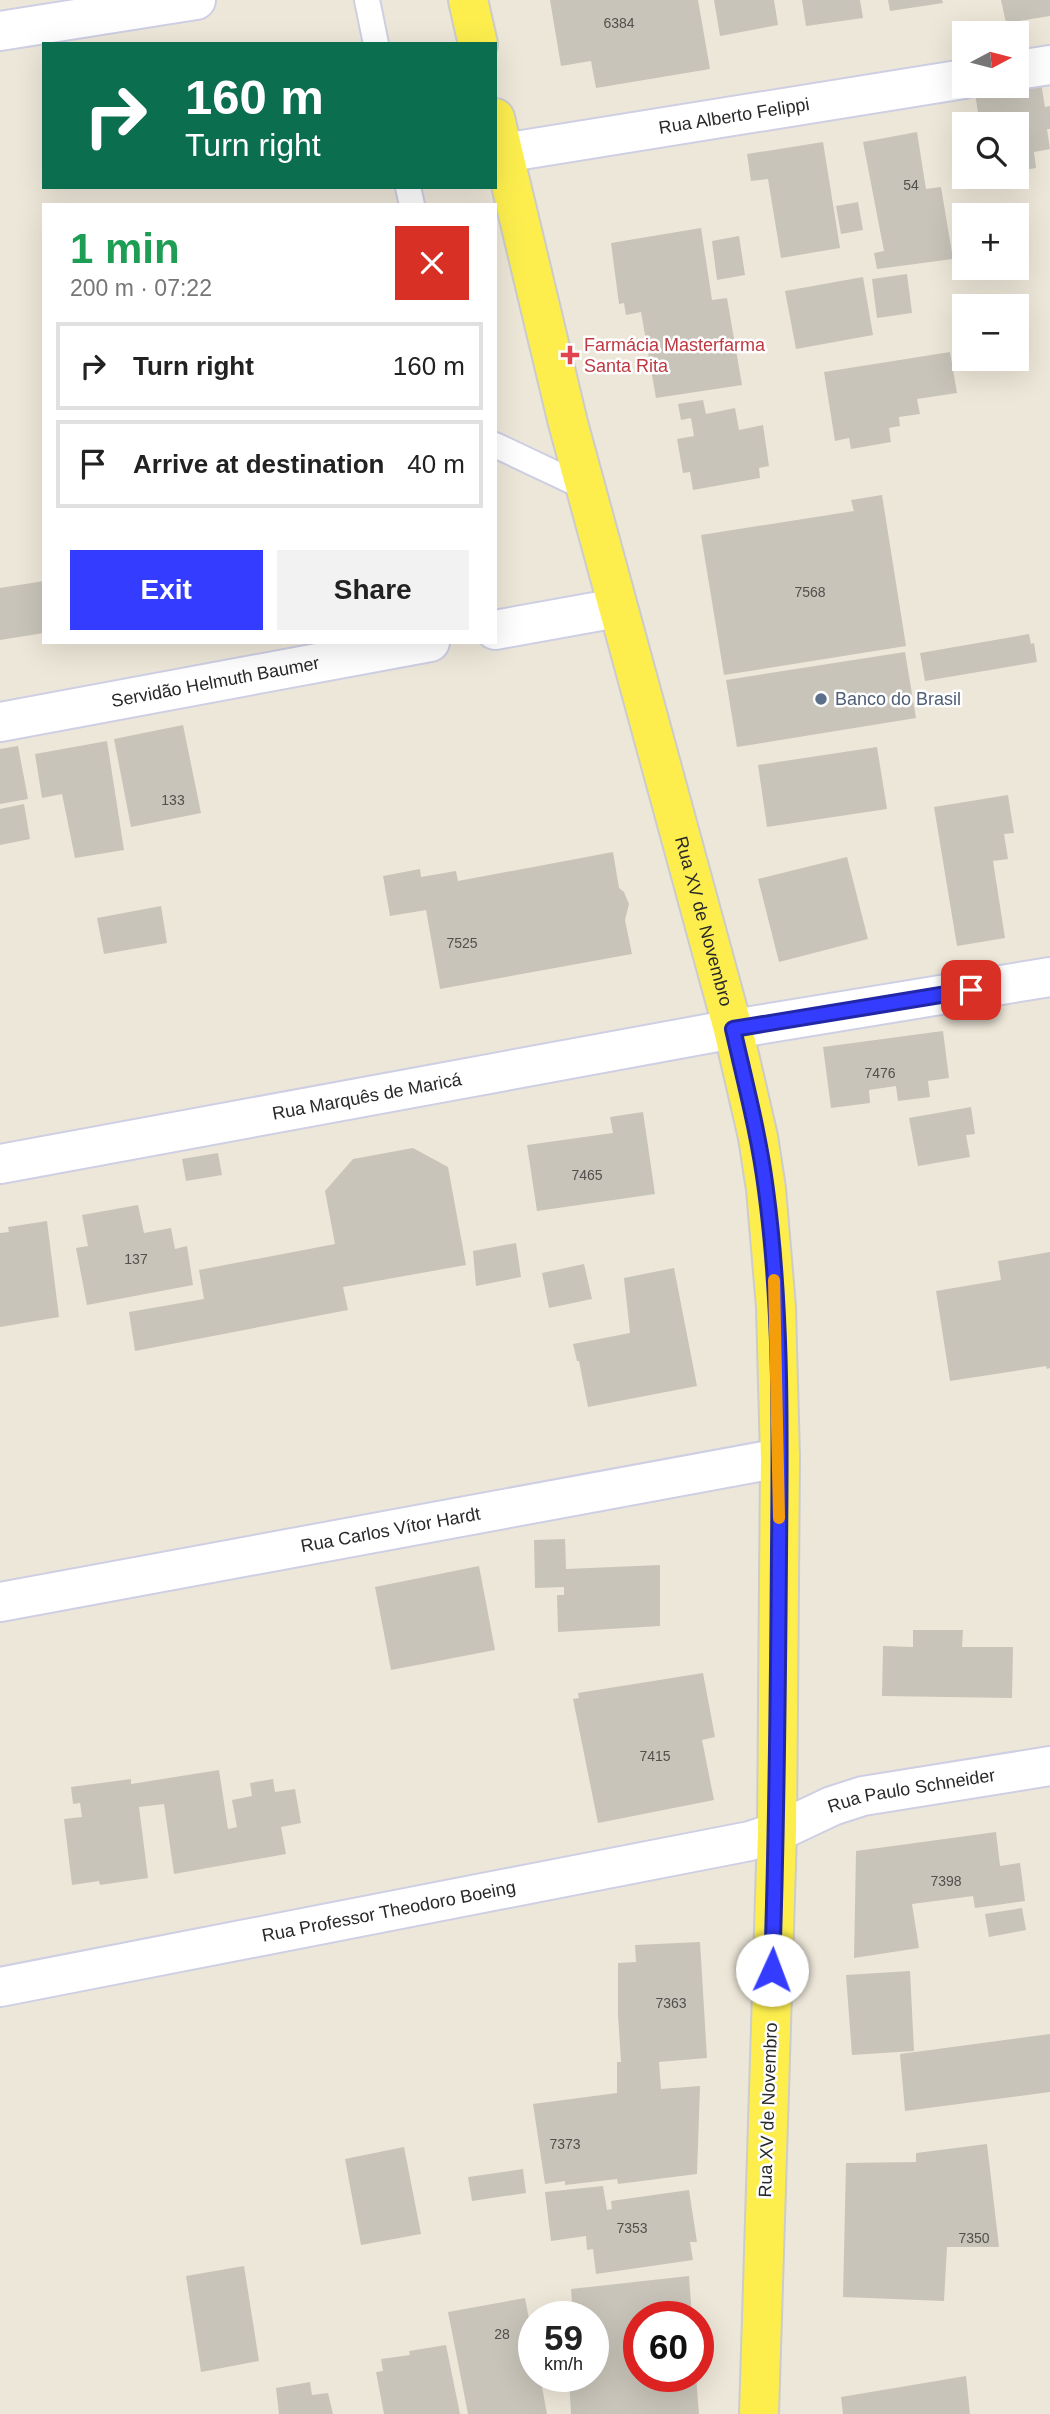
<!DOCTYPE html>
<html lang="en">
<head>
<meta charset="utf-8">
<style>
  :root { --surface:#fff; --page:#f2f2f2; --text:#222; --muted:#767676; --line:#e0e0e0; --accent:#343cff }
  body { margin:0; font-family:Helvetica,sans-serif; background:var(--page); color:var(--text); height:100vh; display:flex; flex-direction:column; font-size:26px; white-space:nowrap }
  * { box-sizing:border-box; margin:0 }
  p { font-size:23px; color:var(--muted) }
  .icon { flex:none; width:38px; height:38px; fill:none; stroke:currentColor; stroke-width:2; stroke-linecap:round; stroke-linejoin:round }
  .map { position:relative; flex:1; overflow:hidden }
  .panel { position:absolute; left:42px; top:203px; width:455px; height:441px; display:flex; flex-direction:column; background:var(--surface); border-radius:0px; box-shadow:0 7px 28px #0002 }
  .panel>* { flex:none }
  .banner { position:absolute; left:42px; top:42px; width:455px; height:147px; border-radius:0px; box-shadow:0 7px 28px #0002; background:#0b6e4f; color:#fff; overflow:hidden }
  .needle { width:46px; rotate:83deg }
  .fabs { position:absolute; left:952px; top:21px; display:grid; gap:14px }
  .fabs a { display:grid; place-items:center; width:77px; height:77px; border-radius:0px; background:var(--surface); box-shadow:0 7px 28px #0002; font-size:35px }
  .speed { position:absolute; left:518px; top:2301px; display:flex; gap:14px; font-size:35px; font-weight:700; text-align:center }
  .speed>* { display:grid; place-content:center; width:91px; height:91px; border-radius:50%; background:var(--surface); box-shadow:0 7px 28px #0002; line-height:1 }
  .speed small { font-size:18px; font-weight:400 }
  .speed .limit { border:10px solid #d22; background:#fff; color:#111 }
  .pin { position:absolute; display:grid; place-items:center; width:60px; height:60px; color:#fff; margin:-30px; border-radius:14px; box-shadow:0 4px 10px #0006 }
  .me { position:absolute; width:77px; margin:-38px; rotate:2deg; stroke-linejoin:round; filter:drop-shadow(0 0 5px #0008) }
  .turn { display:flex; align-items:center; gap:24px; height:147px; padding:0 28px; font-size:32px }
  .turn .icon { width:91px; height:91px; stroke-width:2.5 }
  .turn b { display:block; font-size:49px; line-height:60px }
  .round { display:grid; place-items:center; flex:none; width:74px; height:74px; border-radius:0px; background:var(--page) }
  .overview { display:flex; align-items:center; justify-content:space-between; height:119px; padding:0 28px }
  h1 { font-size:42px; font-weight:600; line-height:52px; color:#1e9e55 }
  .button { display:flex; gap:14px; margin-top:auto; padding:14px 28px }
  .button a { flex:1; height:80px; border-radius:0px; background:var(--accent); color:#fff; font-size:28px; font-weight:600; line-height:80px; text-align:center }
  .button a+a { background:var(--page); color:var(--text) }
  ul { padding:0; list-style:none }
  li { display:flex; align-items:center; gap:21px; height:88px; margin:0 14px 10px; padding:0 14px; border:4px solid var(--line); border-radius:0px }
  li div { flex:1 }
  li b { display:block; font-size:26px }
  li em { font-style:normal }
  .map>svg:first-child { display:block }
  .building { fill:#c8c4b9 }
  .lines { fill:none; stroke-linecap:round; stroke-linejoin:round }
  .service-casing { stroke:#cfcfe4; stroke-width:28 }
  .minor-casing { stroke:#cfcfe4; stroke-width:42 }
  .tertiary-casing { stroke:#cfcfe4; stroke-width:42 }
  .primary-casing { stroke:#ccc; stroke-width:42 }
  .service { stroke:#fff; stroke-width:24 }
  .minor { stroke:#fff; stroke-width:38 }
  .tertiary { stroke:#fff; stroke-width:38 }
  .primary { stroke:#fdee4e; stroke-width:38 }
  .route-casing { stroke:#2227a6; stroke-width:18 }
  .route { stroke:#343cff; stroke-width:12 }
  .slow { stroke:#f59e0b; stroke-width:12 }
  .health-dot { fill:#e0444e; stroke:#fff; stroke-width:2.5 }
  .service-dot { fill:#5c6f8a; stroke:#fff; stroke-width:2.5 }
  .labels { text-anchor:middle; stroke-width:5; stroke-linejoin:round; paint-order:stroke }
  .number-label { font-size:14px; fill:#51504d }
  .street-label { font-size:18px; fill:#292929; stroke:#fff }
  .health-label { font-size:18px; fill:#be3a42; stroke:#fff; text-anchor:start }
  .service-label { font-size:18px; fill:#4e5e75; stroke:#fff; text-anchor:start }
</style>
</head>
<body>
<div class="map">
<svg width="1050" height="2414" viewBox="0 0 1050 2414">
  <rect width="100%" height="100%" fill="#ede7d9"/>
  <g class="building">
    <polygon points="550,0 698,0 710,69 596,88 591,61 561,66"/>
    <polygon points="714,0 774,0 778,25 720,36"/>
    <polygon points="802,0 860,0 863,18 806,26"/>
    <polygon points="888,0 942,0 943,3 890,11"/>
    <polygon points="1001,0 1050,0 1050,16 1006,23"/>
    <polygon points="1040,77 1045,107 1050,106 1050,129 1047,129 1050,149 1034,152 1036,168 1017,171 1017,124 980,124 974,88 1017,86"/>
    <polygon points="917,132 926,189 941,187 953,259 877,269 874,253 884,251 863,142"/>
    <polygon points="823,142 840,248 781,258 768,179 751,181 747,154"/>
    <polygon points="858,202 863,230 841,234 836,206"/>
    <polygon points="701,228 712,300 727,298 742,385 656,398 641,312 626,315 624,303 619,304 611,243"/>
    <polygon points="739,236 745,275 717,280 712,241"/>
    <polygon points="907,274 912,313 877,318 872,279"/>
    <polygon points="863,277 873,335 796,349 785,291"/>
    <polygon points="950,352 957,393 917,399 920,414 899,417 900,426 889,428 891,442 851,449 849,438 835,441 824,372"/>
    <polygon points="703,400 706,414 735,408 739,430 763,425 769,466 759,468 760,478 693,490 690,472 683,473 677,439 694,436 691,418 681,420 678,404"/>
    <polygon points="882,495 906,646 724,675 701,535 854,511 851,500"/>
    <polygon points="44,581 44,633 0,640 0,588"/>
    <polygon points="1029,634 1031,644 1034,643 1037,662 925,681 920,653"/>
    <polygon points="905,652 916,718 737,747 726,680"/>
    <polygon points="183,725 201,813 131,827 114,739"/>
    <polygon points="107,741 124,850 75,858 62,794 42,798 35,754"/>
    <polygon points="18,746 28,799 0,804 0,749"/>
    <polygon points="877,747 887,809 767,827 758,765"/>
    <polygon points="1008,795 1014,833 1004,834 1008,859 993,861 1005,938 957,946 934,807"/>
    <polygon points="24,804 30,839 0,845 0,809"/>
    <polygon points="613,852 619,888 624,892 629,904 625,920 632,954 440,989 426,910 390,916 383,876 420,869 421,877 456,871 458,881"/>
    <polygon points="847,857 868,939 779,962 758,879"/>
    <polygon points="161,906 167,943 104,954 97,918"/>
    <polygon points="943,1031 949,1078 928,1081 930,1097 898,1101 896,1086 869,1090 870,1103 831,1108 823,1047"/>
    <polygon points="971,1107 975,1134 966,1135 970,1157 918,1166 909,1118"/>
    <polygon points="643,1112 655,1194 537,1211 527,1145 613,1133 610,1117"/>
    <polygon points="413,1148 448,1167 466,1265 343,1287 348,1310 135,1351 129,1312 204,1299 199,1270 335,1244 325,1191 353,1159"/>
    <polygon points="218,1153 222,1175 186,1181 182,1159"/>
    <polygon points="138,1205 144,1233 171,1228 175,1249 187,1246 193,1285 87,1305 76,1248 88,1246 82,1215"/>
    <polygon points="47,1221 59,1317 0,1327 0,1233 9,1232 8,1227"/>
    <polygon points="516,1243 521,1277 476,1286 473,1251"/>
    <polygon points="1050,1252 1050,1368 1047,1369 1046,1366 950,1381 936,1291 1001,1280 998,1261"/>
    <polygon points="584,1264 592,1299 549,1308 542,1273"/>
    <polygon points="674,1268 697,1386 588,1407 579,1361 577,1361 573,1344 630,1333 624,1278"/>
    <polygon points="565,1539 566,1569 660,1565 660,1626 558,1632 557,1595 564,1595 564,1587 535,1588 534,1540"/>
    <polygon points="479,1566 495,1650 391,1670 375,1587"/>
    <polygon points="913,1630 963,1630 962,1647 1013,1647 1012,1698 882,1696 883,1646 913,1647"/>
    <polygon points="703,1673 715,1737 702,1740 714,1800 598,1823 573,1699 579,1698 578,1693"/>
    <polygon points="219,1770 228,1829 237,1827 232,1800 252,1796 250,1783 273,1779 275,1792 295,1789 301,1823 281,1827 286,1854 174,1874 164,1804 139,1807 148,1878 100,1885 99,1881 72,1885 64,1819 82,1817 80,1803 73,1804 71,1787 131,1779 131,1784"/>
    <polygon points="996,1832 1000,1866 1020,1863 1025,1901 975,1908 973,1896 912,1904 919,1948 854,1958 856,1851"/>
    <polygon points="1022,1908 1026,1930 989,1937 985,1914"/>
    <polygon points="700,1942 707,2058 659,2062 661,2089 700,2086 697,2174 618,2184 617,2179 565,2185 565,2181 545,2184 533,2104 617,2093 617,2062 621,2062 618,2015 618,1963 636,1962 635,1945"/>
    <polygon points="910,1971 914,2051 852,2055 846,1975"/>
    <polygon points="1050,2034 1050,2092 905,2111 900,2054"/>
    <polygon points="987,2144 999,2247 947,2247 944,2301 843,2297 846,2163 916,2162 916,2153"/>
    <polygon points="404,2147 421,2234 361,2245 345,2159"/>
    <polygon points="523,2169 526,2193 472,2201 468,2177"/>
    <polygon points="603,2186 607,2210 612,2209 611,2201 689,2190 697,2242 690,2242 693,2260 596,2274 593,2249 587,2250 586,2236 551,2241 545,2192"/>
    <polygon points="244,2266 259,2361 201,2372 186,2276"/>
    <polygon points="689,2276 692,2317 639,2317 639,2376 696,2376 699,2414 571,2414 569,2376 593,2376 593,2317 573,2317 571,2289"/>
    <polygon points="525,2298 534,2345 534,2376 540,2376 547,2414 468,2414 448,2312"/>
    <polygon points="446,2345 460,2414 384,2414 376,2372 383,2371 381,2359 410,2355 409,2351"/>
    <polygon points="966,2376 970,2414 843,2414 841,2397"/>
    <polygon points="310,2382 312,2395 328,2393 333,2414 279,2414 276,2388"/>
  </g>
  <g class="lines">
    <defs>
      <g id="service">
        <polyline points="367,0 376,44"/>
        <polyline points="408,187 412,205"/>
        <polyline points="495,445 586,488"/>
      </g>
      <g id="minor">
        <polyline points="1017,70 1050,65"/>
        <path id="s1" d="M 503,153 L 964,79"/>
        <polyline points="495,630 617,608"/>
        <path id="s2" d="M 0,722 L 430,642"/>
        <path id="s3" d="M 0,1164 L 733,1029 L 1050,977"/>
        <path id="s4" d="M 0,1602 L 780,1458"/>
        <path id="s5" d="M 0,1987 L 750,1841 L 777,1832"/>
      </g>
      <g id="tertiary">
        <polyline points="0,31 196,0"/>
        <path id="s6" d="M 777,1832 L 832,1806 L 863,1796 L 1050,1766"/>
      </g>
      <g id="primary">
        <polyline points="468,0 478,44"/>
        <path id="s7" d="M 495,118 L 568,423 L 733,1029 L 758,1137 L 766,1189 L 776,1307 L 780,1458 L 777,1832 L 759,2414"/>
      </g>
    </defs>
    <use href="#service" class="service-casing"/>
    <use href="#minor" class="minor-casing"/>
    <use href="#tertiary" class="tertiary-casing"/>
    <use href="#primary" class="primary-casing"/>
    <use href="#service" class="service"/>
    <use href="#minor" class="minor"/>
    <use href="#tertiary" class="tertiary"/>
    <use href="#primary" class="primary"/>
  </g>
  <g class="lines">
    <defs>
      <path id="route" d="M 772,1970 C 777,1831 778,1692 779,1553 C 780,1432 782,1310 766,1190 C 759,1135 745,1082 733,1029 L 971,990"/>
    </defs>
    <use href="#route" class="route-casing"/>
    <use href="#route" class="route"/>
    <polyline class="slow" points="774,1280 779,1518"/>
  </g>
  <path class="health-dot" d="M566.5 344.5h7v7h7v7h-7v7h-7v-7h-7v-7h7z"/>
  <circle class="service-dot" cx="821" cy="699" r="7"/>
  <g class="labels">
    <g class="number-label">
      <text x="619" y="28">6384</text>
      <text x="911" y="190">54</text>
      <text x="810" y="597">7568</text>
      <text x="173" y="805">133</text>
      <text x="462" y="948">7525</text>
      <text x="880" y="1078">7476</text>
      <text x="587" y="1180">7465</text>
      <text x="136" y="1264">137</text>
      <text x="655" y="1761">7415</text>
      <text x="946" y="1886">7398</text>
      <text x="671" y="2008">7363</text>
      <text x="565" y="2149">7373</text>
      <text x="632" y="2233">7353</text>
      <text x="974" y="2243">7350</text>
      <text x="502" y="2339">28</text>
    </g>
    <g class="street-label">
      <text dy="6" stroke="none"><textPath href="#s1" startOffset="234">Rua Alberto Felippi</textPath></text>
      <text dy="6" stroke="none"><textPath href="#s2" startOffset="219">Servidão Helmuth Baumer</textPath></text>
      <text dy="6" stroke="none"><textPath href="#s7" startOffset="830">Rua XV de Novembro</textPath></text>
      <text dy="6" stroke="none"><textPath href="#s3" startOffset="373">Rua Marquês de Maricá</textPath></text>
      <text dy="6" stroke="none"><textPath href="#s4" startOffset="397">Rua Carlos Vítor Hardt</textPath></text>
      <text dy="6" stroke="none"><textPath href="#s6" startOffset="142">Rua Paulo Schneider</textPath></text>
      <text dy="6" stroke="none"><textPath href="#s5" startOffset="396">Rua Professor Theodoro Boeing</textPath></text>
      <text transform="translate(768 2110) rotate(-88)" y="6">Rua XV de Novembro</text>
    </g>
    <g class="health-label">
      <text x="584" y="351">Farmácia Masterfarma<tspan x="584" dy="21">Santa Rita</tspan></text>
    </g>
    <g class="service-label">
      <text x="835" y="705">Banco do Brasil</text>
    </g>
  </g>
</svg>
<div class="fabs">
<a><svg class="needle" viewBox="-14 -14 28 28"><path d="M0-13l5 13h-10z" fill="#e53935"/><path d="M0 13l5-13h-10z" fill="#767676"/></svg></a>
<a><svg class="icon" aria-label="search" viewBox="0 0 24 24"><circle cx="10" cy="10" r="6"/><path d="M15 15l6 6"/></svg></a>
<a>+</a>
<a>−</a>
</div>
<div class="speed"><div>59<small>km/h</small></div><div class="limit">60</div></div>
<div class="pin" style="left:971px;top:990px;background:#d93025"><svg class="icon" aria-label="arrive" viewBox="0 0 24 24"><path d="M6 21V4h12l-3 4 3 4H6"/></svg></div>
<svg class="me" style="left:772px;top:1970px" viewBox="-20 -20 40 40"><circle r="19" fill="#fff"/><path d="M0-13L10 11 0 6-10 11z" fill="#343cff"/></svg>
<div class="banner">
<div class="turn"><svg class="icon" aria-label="right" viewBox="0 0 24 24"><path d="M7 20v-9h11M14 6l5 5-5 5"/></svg><div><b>160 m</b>Turn right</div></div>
</div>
<section class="panel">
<div class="overview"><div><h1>1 min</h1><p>200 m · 07:22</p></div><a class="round" style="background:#d93025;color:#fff"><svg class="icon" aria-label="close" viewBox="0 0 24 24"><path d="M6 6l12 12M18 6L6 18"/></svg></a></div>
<ul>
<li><svg class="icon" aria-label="right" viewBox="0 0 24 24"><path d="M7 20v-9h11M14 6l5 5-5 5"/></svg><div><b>Turn right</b></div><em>160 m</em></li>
<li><svg class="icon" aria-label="arrive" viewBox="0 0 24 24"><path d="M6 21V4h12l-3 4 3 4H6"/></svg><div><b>Arrive at destination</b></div><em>40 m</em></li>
</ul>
<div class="button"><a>Exit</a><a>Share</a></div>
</section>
</div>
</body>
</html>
